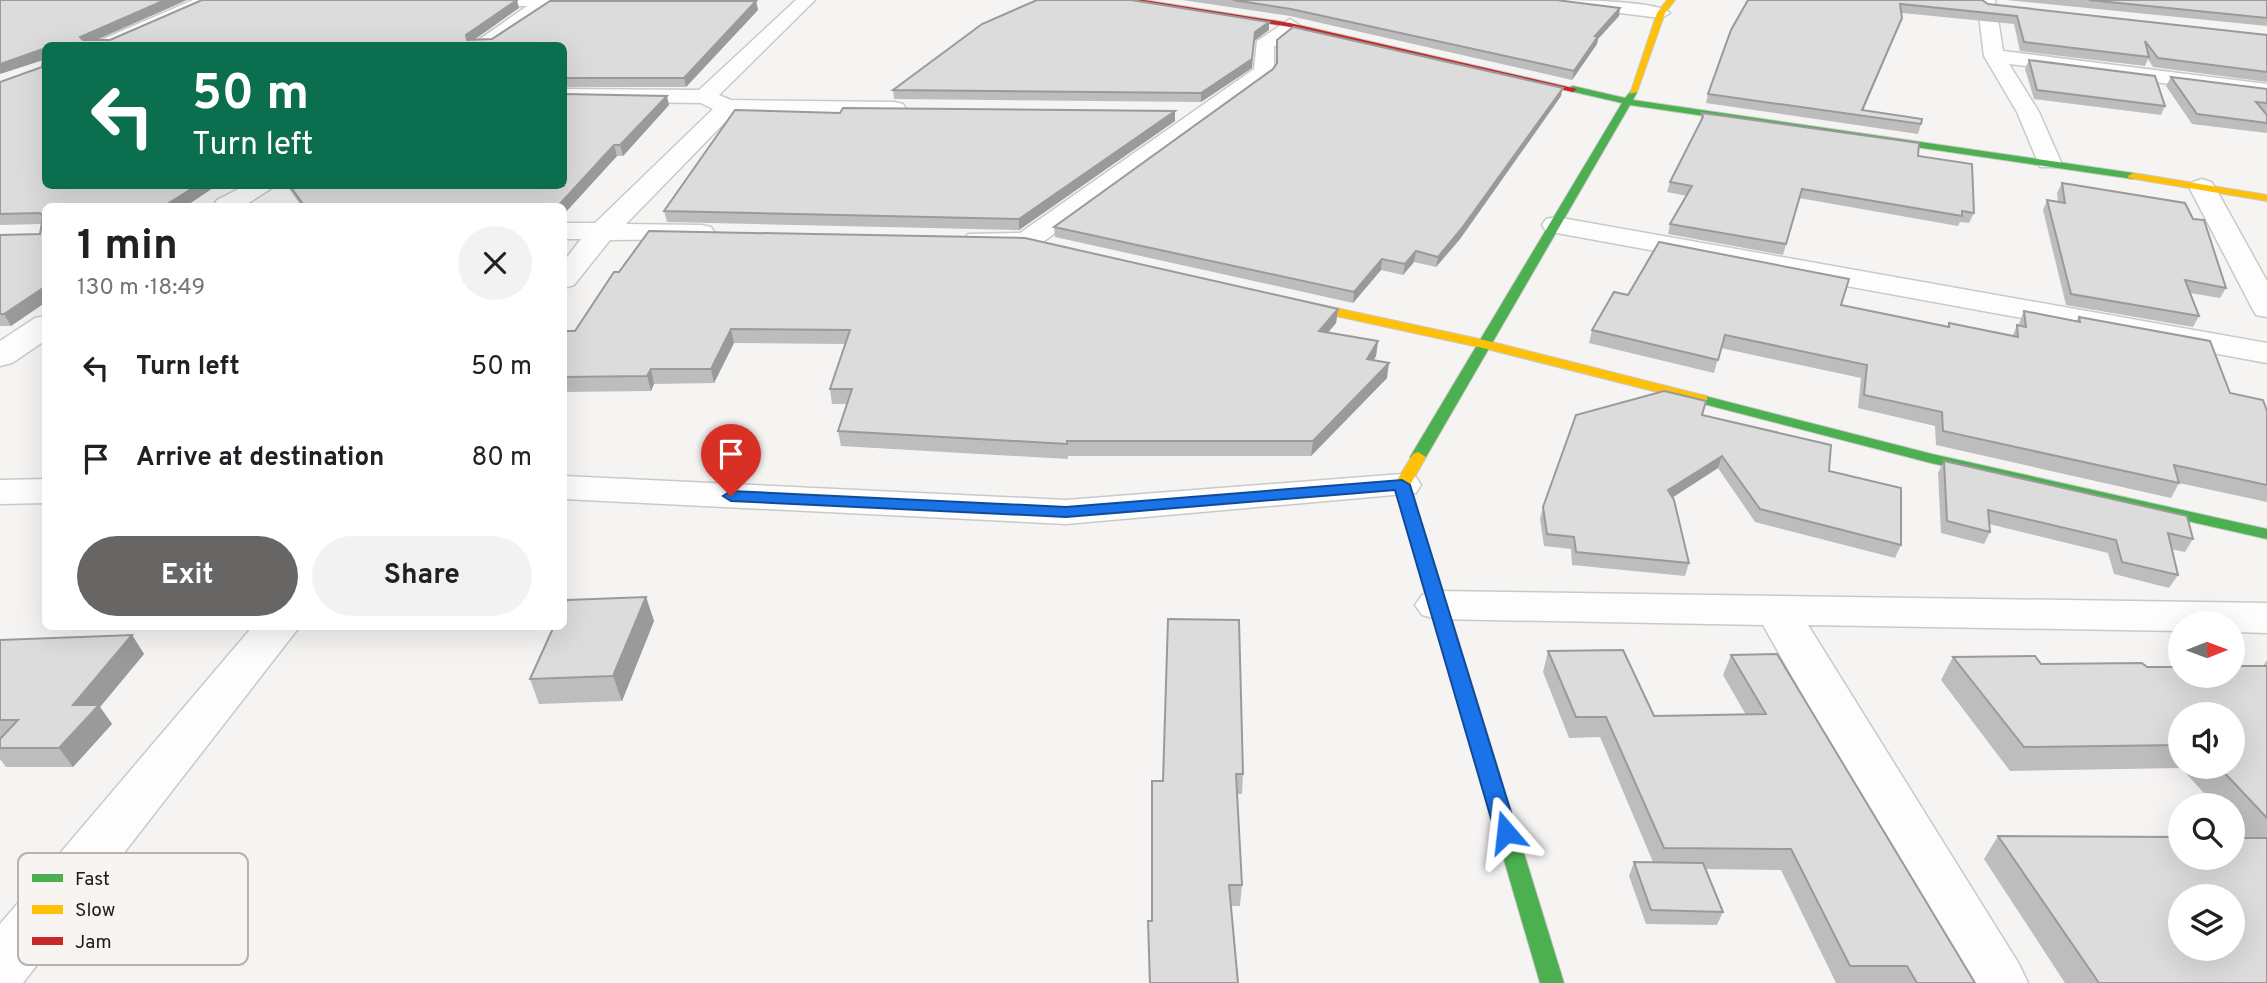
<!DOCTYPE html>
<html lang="en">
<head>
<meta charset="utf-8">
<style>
  :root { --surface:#fff; --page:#f2f2f2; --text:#202124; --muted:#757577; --accent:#676665 }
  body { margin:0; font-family:Overpass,sans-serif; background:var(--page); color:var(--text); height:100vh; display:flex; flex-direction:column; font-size:26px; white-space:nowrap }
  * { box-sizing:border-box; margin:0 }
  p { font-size:23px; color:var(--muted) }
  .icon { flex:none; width:38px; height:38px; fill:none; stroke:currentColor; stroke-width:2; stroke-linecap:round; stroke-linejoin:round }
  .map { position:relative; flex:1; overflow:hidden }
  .side { position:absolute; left:42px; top:203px; width:525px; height:427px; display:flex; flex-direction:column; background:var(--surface); border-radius:10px; box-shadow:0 7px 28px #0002 }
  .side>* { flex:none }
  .banner { position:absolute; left:42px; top:42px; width:525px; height:147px; border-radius:10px; box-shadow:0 7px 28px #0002; background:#0b6e4f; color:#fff; overflow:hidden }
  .needle { width:46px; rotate:89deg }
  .fabs { position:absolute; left:2168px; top:611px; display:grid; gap:14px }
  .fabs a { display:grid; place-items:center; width:77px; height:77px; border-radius:50%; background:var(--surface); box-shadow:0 7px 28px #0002; font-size:35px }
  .pin { position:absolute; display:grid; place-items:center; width:60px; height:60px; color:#fff; margin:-72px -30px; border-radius:50% 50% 50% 0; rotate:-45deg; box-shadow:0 0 7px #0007 }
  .pin .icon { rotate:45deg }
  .me { position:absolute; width:77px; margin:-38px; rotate:343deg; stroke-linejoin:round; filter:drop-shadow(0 0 5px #0008) }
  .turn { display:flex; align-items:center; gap:24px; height:147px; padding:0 35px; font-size:32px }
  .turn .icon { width:91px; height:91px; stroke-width:2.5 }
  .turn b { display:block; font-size:49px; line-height:60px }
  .round { display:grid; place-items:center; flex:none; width:74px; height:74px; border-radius:37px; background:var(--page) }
  .summary { display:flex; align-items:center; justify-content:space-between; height:119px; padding:0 35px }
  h1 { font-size:42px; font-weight:700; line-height:52px }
  .cta { display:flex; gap:14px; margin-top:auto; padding:14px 35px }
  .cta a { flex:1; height:80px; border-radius:42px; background:var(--accent); color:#fff; font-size:28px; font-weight:700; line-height:80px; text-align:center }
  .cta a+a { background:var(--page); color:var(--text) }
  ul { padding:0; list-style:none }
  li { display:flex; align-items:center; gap:21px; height:91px; padding:0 35px }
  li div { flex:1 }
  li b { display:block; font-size:26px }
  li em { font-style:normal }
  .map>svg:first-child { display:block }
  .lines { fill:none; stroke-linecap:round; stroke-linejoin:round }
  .street-casing { stroke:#c9c9c8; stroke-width:3 }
  .fast-casing { stroke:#c9c9c8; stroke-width:2 }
  .slow-casing { stroke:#c9c9c8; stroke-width:2 }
  .jam-casing { stroke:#c9c9c8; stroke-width:2 }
  .street { fill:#fefdfd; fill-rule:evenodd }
  .fast { fill:#4caf50; fill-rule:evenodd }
  .slow { fill:#ffc107; fill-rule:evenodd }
  .jam { fill:#c62828; fill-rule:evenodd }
  .wall { fill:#bebdbd; fill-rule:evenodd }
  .shaded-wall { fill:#9b9a9a }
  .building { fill:#dddcdc; stroke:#9b9a9a; stroke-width:2; fill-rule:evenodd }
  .route { fill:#1a73e8; stroke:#114b97; stroke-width:2 }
  .key { fill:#f7f4f2; stroke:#b5b2b1; stroke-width:2 }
  .key-label { font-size:19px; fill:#1a1918 }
</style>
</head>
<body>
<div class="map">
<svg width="2267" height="983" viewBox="0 0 2267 983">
  <rect width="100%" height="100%" fill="#f6f4f3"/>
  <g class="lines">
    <defs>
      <g id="street">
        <polygon points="193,0 217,0 114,46 87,46"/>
        <polygon points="466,0 610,0 611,1 602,6 551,6 493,46 470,46 527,6 475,5"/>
        <polygon points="796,0 815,0 719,95 731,100 895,102 903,104 906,109 903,114 733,114 626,224 701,225 711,227 715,233 711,239 610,240 574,285 564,288 564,261 581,239 564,239 564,223 595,223 713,109 701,103 564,101 564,89 699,90"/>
        <path d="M 1545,0 C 1567,0 1658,0 1670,13 L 1661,18 L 1554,5 Z"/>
        <polygon points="1977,0 1995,0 2003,51 2267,84 2267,96 2009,64 2039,112 2061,162 2058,167 2040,167 2017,112 1984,56"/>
        <polygon points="1290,19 1299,25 1274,47 1274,71 1271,75 1036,247 1026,249 968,246 964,240 968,234 1020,233 1254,69 1257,41"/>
        <polygon points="2202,179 2211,182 2215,187 2267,281 2267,317 2256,315 2252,308 2189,187 2193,182"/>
        <polygon points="244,186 275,186 244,206 213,206 217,200"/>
        <polygon points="1556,217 2267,343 2267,363 1546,231 1542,225 1546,219"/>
        <polygon points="46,316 46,340 12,363 0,366 0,341 35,318"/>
        <polygon points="1402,474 1416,477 1421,485 1416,493 1066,524 564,499 564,476 1066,500"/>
        <polygon points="46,479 46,503 0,504 0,480"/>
        <polygon points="1437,591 2267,603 2267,633 2233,632 2233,623 2180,623 2180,631 1808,625 2019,964 2028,983 1966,983 1763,625 1437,619 1422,615 1415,605 1422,595"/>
        <polygon points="253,626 300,626 23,983 0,983 0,924"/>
      </g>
      <g id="fast">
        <polygon points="1573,86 1625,98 1633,89 1637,92 1633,100 2133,173 2138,176 2133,179 1630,105 1426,457 1423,460 1413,460 1410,457 1622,103 1570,91 1570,87"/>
        <polygon points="1701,395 1932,454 2267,529 2267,539 1931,463 1696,402 1694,399"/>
        <polygon points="1476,723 1483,725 1486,730 1564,983 1540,983 1466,730 1469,725"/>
      </g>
      <g id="slow">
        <polygon points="1667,0 1675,0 1665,13 1637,92 1630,94 1657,13"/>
        <polygon points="2133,173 2267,195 2267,201 2129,178 2128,176"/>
        <polygon points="1285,297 1484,340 1706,396 1708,399 1701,403 1483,348 1281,304 1279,301"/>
        <polygon points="1418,452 1426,457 1410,485 1486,730 1483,735 1476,737 1469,735 1466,730 1394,485 1413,454"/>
      </g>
      <polygon id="jam" points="1126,0 1144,0 1290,23 1577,89 1573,92 1290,27"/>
    </defs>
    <use href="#street" class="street-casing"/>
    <use href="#fast" class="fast-casing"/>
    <use href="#slow" class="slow-casing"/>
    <use href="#jam" class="jam-casing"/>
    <use href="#street" class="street"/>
    <use href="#fast" class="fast"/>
    <use href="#slow" class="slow"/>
    <use href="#jam" class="jam"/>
  </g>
  <g class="wall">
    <polygon points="187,0 97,40 110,40 519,8 474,40 492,39 756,1 758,10 686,87 564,87 564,46 46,186 216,186 186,206 46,206 46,302 11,326 0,326 0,235 40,234 41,224 0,225 0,82 42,67 43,60 0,74"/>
    <polygon points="1182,0 1556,0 1619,16 1598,39 1597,44 1572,80 1290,16"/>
    <polygon points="1748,0 1988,4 2267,35 2267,82 2153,67 2148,59 2145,66 2020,51 2014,24 1902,13 1899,26 1863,110 1921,124 1918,134 1706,103 1708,94"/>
    <polygon points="2006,0 2267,0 2267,26"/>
    <polygon points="1269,22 1269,30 1254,41 1252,68 1201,102 894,99 893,90"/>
    <polygon points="2029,60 2165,106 2161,115 2034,99 2025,69"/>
    <polygon points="2171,77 2267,89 2267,113 2265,113 2267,115 2267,133 2192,124 2166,86"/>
    <polygon points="564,94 669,105 623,156 617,156 564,214 564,206 300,204 287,186 564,186"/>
    <polygon points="1561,96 1460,239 1436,267 1414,262 1403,275 1381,270 1353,303 1055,237 1054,227"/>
    <polygon points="1175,111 1175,121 1019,230 667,222 664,211 840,113"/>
    <polygon points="1702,113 1918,156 1974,213 1969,223 1960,222 1958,226 1799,198 1783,255 1668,234 1670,224 1687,196 1667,192 1670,182 1700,123"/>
    <polygon points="2062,183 2226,288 2220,298 2190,293 2199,316 2193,327 2066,305 2043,210 2047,200 2058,202 2057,193"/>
    <polygon points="1628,295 1841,305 1947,327 1949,323 2013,335 2017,325 2018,326 2024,311 2076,321 2079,317 2267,411 2267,502 2179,483 2171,498 1936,445 1935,426 1858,408 1861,378 1721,348 1714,373 1589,343 1592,330"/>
    <polygon points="1338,309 1336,323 1328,332 1378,341 1376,356 1373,360 1387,378 1311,456 1068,456 1068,459 841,446 838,431 847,404 832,404 830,389 845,344 734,343 714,383 654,384 651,391 564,392 564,333"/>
    <polygon points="1702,415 1901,545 1895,558 1755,522 1718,468 1673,497 1689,563 1685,576 1572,565 1571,549 1544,546 1540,519 1543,507"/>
    <polygon points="1944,461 2193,539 2185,552 2171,549 2178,575 2169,588 2114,574 2108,553 1989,524 1990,532 1984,544 1941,533 1938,473"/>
    <polygon points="646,597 654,621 622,701 539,704 530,679"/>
    <polygon points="1168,619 1243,774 1242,794 1237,794 1242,885 1240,906 1230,906 1238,983 1149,983 1148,921 1152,921 1163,781"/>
    <polygon points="132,635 144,654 100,707 112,724 73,767 6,767 0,759 0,640"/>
    <polygon points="1548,651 1654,716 1746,715 1723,675 1731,655 1975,983 1836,983 1781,870 1706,869 1723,912 1717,925 1646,924 1629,876 1634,862 1653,862 1600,737 1569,738 1543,672"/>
    <path d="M 1953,657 L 2041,664 L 2147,667 L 2263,666 L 2267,660 L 2267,983 L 2065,983 L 1984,859 L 1998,836 L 2244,838 L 2233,825 L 2233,805 L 2215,805 L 2181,768 L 2010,771 L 1941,680 ZM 2180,714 L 2233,766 L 2180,766 Z"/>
  </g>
  <g class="shaded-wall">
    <polygon points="165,0 187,0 84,45 80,37"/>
    <polygon points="517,0 519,8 468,44 466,35"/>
    <polygon points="756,1 758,10 686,87 684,78"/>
    <polygon points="1620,8 1619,16 1598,39 1597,44 1572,80 1574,71 1595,36"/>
    <polygon points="1902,18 1899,26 1859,120 1862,110"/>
    <polygon points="1269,22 1269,30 1254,41 1252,68 1201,102 1201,93 1255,32"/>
    <polygon points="43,49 46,59 0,74 0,64"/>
    <polygon points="1563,88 1561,96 1460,239 1436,267 1438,257"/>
    <polygon points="667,96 669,105 623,156 620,145"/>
    <polygon points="1175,111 1175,121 1019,230 1019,219"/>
    <polygon points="614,145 617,156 564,214 564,206 558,206"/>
    <polygon points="196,186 216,186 186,206 164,206"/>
    <polygon points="1416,251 1414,262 1403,275 1405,264"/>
    <polygon points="1382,259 1381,270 1353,303 1354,292"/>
    <polygon points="46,286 46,302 11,326 4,314"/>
    <polygon points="1338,309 1336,323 1318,345 1319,331"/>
    <polygon points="731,329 734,343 714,383 711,369"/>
    <polygon points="1378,341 1376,356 1365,374 1367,359"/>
    <polygon points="1389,363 1387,378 1311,456 1313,441"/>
    <polygon points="651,369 654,384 651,391 647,376"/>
    <polygon points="1722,456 1718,468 1664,503 1668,490"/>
    <polygon points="646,597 654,621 622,701 613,676"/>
    <polygon points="132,635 144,654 100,707 112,724 73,767 59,748 73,705"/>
  </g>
  <g class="building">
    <polygon points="0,0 165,0 80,37 83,40 110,40 202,0 517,0 466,35 467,40 492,39 550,1 756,1 684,78 564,78 564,46 46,46 46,186 196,186 164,206 46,206 46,286 4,314 0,314 0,235 40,234 43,216 40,213 0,214 0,82 42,67 43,49 0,64"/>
    <polygon points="1037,0 1131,0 1269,22 1255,32 1252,59 1201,93 893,90 982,24"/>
    <polygon points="1233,0 1556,0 1620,8 1595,36 1598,36 1574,71 1291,9"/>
    <polygon points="1748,0 1982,0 1988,4 2267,35 2267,72 2158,58 2145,41 2149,57 2024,42 2017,16 1900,4 1902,18 1862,110 1922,119 1921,124 1708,94 1731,30"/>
    <polygon points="2089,0 2267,0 2267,18"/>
    <polygon points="1293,27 1563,88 1462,228 1438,257 1416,251 1405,264 1382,259 1354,292 1054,227 1273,69 1277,63 1277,40"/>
    <polygon points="2029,60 2155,76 2165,106 2037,90"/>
    <polygon points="2171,77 2267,89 2267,103 2256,102 2267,115 2267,123 2197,114"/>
    <polygon points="564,94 667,96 620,145 614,145 558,206 297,206 302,203 290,186 564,186"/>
    <polygon points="843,108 1175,111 1019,219 664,211 735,110 840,113"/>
    <polygon points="1702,113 1919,143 1918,156 1972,164 1974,213 1962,211 1962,216 1802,189 1786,244 1670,224 1692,186 1670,182 1703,117"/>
    <polygon points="2062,183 2185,203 2193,219 2204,220 2226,288 2185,280 2199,316 2071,294 2047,200 2065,203"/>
    <polygon points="649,231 1025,238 1338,309 1319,331 1378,341 1367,359 1389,363 1313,441 1067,441 1067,444 838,431 852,389 830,389 850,330 731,329 711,369 651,369 647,376 564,377 564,333 565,331 575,331 614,272 619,272"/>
    <polygon points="1659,242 1849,279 1841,305 1949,327 1949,323 2018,337 2017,325 2026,327 2024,311 2080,322 2079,317 2210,341 2230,393 2263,400 2267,411 2267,485 2174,465 2179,483 1943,431 1942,412 1864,395 1867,365 1725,335 1718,360 1592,330 1614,292 1628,295"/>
    <polygon points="1664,391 1706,401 1702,415 1831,445 1829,471 1901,488 1901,545 1760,509 1722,456 1668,490 1674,500 1689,563 1576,552 1574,537 1547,534 1543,507 1576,415"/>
    <polygon points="1944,461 2187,516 2193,539 2168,533 2178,575 2122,562 2116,540 1988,510 1990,532 1947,521"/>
    <polygon points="646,597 613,676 530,679 554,626 564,626 564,607 567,600"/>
    <polygon points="1168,619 1239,620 1243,774 1236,774 1242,885 1229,885 1238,983 1150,983 1148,921 1152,921 1152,781 1163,781"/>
    <polygon points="132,635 73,705 99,705 59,748 0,748 0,739 18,720 0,720 0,640"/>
    <polygon points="1623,650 1654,716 1766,714 1731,655 1777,654 1975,983 1917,983 1907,966 1850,966 1791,849 1664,848 1606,717 1576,717 1548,651"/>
    <polygon points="2035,656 2041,664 2142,663 2147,667 2180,667 2180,676 2233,676 2233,666 2267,666 2267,818 2218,766 2233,766 2233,714 2180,714 2180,745 2024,747 1953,657"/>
    <path d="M 1998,836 L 2180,837 L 2180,858 L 2233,858 L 2233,838 L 2267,838 L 2267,983 L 2099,983 ZM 2180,896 L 2233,896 L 2233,948 L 2180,948 Z"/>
    <polygon points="1634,862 1703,863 1723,912 1651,910"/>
  </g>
  <polygon class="route" points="1402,480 1410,485 1517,832 1513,838 1506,841 1498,838 1495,832 1395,490 1066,517 731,501 723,496 731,491 1066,507"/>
  <rect x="18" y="853" width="230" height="112" rx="10" class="key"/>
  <rect x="32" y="874" width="31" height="8" fill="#4caf50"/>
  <rect x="32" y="905" width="31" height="9" fill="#ffc107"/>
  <rect x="32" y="937" width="31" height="8" fill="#c62828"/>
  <g class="key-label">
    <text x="75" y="885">Fast</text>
    <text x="75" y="916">Slow</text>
    <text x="75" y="948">Jam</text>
  </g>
</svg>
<div class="fabs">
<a><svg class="needle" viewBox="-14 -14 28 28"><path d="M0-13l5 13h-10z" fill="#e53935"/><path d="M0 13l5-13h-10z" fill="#757577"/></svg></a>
<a><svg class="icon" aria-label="sound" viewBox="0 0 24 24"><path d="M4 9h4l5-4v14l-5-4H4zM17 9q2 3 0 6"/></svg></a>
<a><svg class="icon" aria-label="search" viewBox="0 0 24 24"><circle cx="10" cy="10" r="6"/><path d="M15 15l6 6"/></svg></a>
<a><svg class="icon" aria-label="layers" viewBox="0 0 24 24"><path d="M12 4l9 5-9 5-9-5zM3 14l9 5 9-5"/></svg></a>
</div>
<div class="pin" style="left:731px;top:496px;background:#d93025"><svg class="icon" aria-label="arrive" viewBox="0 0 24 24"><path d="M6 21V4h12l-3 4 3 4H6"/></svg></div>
<svg class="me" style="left:1506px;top:832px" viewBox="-20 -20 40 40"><path d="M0-17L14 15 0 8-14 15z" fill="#1a73e8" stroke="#fff" stroke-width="4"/></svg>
<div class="banner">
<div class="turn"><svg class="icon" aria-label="left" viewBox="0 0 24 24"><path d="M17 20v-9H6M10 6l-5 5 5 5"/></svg><div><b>50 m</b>Turn left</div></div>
</div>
<section class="side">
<div class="summary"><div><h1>1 min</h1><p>130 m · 18:49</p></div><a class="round"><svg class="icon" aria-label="close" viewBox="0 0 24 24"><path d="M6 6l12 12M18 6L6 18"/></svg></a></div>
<ul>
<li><svg class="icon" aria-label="left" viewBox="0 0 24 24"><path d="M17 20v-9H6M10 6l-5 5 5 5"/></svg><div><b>Turn left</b></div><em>50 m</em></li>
<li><svg class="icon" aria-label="arrive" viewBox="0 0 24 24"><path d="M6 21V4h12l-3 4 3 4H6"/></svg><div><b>Arrive at destination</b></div><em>80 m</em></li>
</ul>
<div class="cta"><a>Exit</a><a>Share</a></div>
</section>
</div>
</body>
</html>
